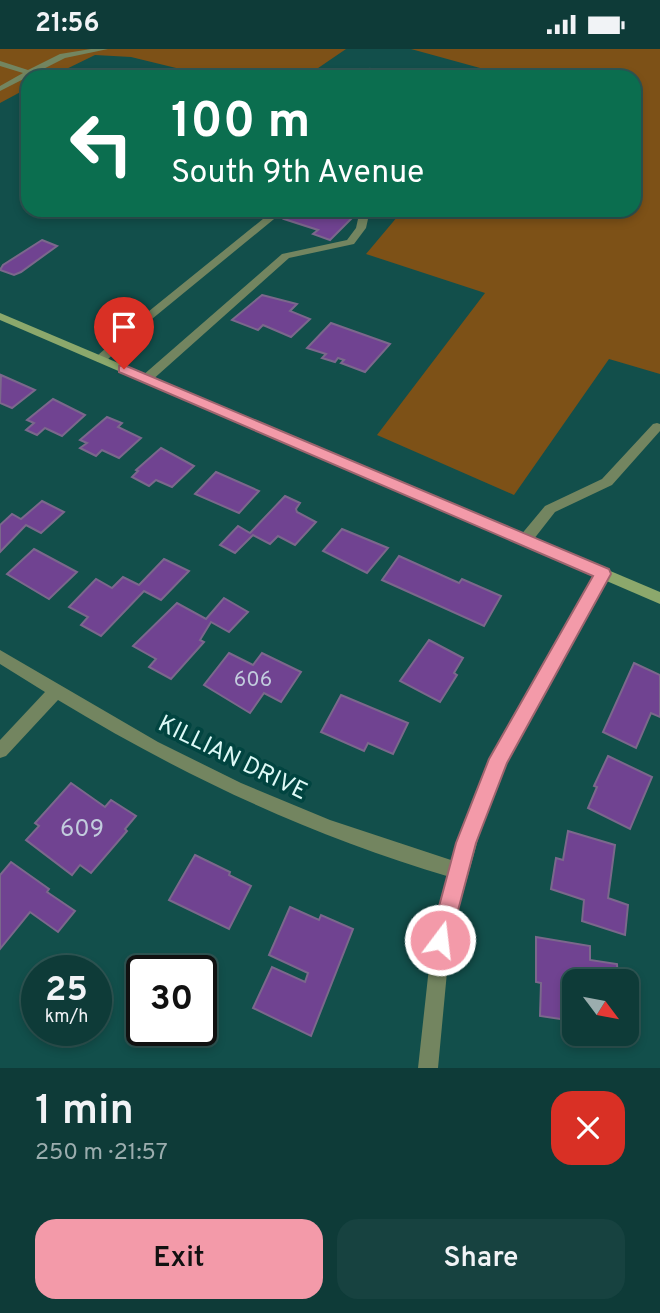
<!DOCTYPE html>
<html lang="en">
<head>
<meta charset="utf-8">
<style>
  :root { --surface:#0e3b38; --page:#174240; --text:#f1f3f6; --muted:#9badae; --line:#2e5553; --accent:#f39aa9 }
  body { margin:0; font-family:Overpass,sans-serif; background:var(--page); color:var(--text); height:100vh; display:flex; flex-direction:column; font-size:26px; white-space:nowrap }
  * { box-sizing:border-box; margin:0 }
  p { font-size:23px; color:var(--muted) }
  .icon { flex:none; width:38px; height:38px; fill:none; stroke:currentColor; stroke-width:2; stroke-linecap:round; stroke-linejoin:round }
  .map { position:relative; height:1019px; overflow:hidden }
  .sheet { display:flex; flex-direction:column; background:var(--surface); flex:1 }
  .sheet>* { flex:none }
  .banner { position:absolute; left:21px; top:21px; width:620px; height:147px; border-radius:21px; box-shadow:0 4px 10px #0003,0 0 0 2px var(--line); background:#0b6e4f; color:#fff; overflow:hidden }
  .needle { width:46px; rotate:122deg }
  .tools { position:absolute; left:562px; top:920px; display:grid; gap:14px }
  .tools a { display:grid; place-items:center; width:77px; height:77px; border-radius:14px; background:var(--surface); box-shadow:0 4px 10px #0003,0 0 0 2px var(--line); font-size:35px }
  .speed { position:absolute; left:21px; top:906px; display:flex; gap:14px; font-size:35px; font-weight:700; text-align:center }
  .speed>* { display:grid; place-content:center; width:91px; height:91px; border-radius:50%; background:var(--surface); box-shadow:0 4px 10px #0003,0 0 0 2px var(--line); line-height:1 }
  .speed small { font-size:18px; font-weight:400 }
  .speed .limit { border:4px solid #111; border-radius:10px; background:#fff; color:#111 }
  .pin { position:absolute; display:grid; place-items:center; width:60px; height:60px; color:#fff; margin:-72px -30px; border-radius:50% 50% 50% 0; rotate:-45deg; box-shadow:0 0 7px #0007 }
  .pin .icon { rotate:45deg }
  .me { position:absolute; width:77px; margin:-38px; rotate:15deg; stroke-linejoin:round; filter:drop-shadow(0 0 5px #0008) }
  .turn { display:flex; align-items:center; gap:24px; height:147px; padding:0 35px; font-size:32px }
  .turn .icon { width:91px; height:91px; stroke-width:2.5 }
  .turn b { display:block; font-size:49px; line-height:60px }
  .round { display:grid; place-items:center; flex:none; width:74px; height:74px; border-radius:21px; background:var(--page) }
  .headline { display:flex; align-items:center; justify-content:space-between; height:119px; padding:0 35px }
  h1 { font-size:42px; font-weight:600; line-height:52px }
  .primary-button { display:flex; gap:14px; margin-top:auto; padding:14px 35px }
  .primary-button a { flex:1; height:80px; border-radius:21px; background:var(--accent); color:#111; font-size:28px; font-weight:600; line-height:80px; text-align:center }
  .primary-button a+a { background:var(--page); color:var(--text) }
  .status { display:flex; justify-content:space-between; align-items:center; height:49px; padding:0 35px; background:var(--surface); direction:ltr }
  .status svg { height:19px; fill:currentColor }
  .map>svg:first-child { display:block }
  .green { fill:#7d5117 }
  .building { fill:#704391; stroke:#7b688c; stroke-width:2 }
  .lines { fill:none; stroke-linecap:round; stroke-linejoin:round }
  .lane { fill:#738560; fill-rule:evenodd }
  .street { fill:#738560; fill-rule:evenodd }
  .secondary { fill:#8ca86c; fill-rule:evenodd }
  .route { fill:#f39aa9; stroke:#9e646e; stroke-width:2 }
  .labels { text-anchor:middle; stroke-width:7; stroke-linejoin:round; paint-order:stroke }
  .number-label { font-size:21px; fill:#c2ccdd }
  .street-label { font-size:24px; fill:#ddf9f6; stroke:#014440 }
  .near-number-label { font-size:24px; fill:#c2ccdd }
</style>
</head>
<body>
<div class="status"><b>21:56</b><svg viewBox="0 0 49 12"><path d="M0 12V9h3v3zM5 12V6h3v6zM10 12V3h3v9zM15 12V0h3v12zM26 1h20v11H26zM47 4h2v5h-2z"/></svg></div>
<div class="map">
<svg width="660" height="1019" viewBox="0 0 660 1019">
  <rect width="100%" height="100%" fill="#124f4b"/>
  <g class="green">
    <polygon points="0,0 346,0 305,28 213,28 131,8 95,6 50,28 28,28 28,39 0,54"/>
    <polygon points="411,0 660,0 660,325 609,310 514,446 377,386 485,244 366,205 403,161 634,161 634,28 513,28"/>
  </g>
  <g class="building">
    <polygon points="356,20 367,22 370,20 378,24 374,28 347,28"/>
    <polygon points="294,161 319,166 321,163 332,166 336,163 353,168 330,191 313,185 318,181 284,170"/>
    <polygon points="42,191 57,197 21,223 14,226 0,221 3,216"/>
    <polygon points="262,246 297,255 290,262 310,270 291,288 263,276 258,281 232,271"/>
    <polygon points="331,274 390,295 365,323 341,314 344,311 338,309 335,313 322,309 326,305 307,299"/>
    <polygon points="1,326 35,341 12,359 0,354"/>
    <polygon points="53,350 85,366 62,387 45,379 37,386 26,381 34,374 27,371"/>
    <polygon points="107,368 122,374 118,378 141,389 119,409 102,401 96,407 80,399 87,394 80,391"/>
    <polygon points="161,399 194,417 172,438 156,431 149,437 132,428 138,422 136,421"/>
    <polygon points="216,423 259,442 239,464 195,445"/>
    <polygon points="285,447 300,454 296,460 297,463 316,473 295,496 278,487 270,495 253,486 235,504 220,496 238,477 250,484"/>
    <polygon points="42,452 64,463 41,484 26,476 0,503 0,476 12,465 21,470"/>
    <polygon points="342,480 388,499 367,524 323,502"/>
    <polygon points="34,500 77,523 49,550 7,525"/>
    <polygon points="399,507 459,534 462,530 501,547 484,577 382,531"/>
    <polygon points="164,510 189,522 161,551 144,542 101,587 81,576 88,568 69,558 96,530 112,539 123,528 139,536"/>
    <polygon points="224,549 248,563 229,583 211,573 200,591 204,593 171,630 149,618 156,610 133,597 177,554 206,570"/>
    <polygon points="429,591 463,609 454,624 457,626 440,653 400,632"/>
    <polygon points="229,604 253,616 262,604 301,623 281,653 264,644 250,664 204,636"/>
    <polygon points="634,614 660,626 660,668 651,664 636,699 603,683"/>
    <polygon points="341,646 408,674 393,705 368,694 364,702 321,683"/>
    <polygon points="608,707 652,728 630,780 588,759 597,738 594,737"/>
    <polygon points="71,734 105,758 111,751 136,767 125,780 127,782 91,824 80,816 72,826 26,791 39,777 35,774"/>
    <polygon points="568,782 615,796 608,849 628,856 625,886 582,872 584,851 551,840 556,809 563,811"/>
    <polygon points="195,806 230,823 229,826 251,837 229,880 169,851"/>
    <polygon points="11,813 49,840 47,843 75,862 58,883 30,863 0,900 0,826"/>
    <polygon points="290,858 319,871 321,866 353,880 311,987 253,959 272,918 305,933 308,924 269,906"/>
    <polygon points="536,888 590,897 590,911 617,915 618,933 574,933 574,972 540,967 541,934 536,933"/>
  </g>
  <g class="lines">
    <g class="lane">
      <polygon points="91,0 108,0 65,9 0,42 0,37 23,24 0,17 0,12 28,21 60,5"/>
      <polygon points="274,161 285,161 141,279 105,313 97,313 97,307 133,275"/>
      <polygon points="360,161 370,161 366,179 354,195 289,209 150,333 142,333 142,327 282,205 347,191 356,179"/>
      <polygon points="657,374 660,375 660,382 612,436 555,463 530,495 520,495 518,491 520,487 545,457 602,430 653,375"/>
    </g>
    <path class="street" d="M 603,519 L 608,521 L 610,525 L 506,713 L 484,769 L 450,891 L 438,1019 L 418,1019 L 432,891 L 450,828 C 309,786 183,727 58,651 L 6,707 L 0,709 L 0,691 L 45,643 L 0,615 L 0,601 L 158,693 L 241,734 L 330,771 L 454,812 L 466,769 L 493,705 L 598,521 Z"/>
    <polygon class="secondary" points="0,264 660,543 660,555 0,271"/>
  </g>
  <polygon class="route" points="124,316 609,520 611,525 507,714 476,794 448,899 440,902 433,899 430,891 456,794 489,710 593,527 119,323 119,317"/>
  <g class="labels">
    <g class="number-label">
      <text x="253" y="637">606</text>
    </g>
    <g class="street-label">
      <text transform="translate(233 708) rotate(26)" y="8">KILLIAN DRIVE</text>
    </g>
    <g class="near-number-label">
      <text x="82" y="787">609</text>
    </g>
  </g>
</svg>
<div class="tools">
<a><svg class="needle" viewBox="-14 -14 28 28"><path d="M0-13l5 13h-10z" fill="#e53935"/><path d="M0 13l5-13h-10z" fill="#9badae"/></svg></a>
</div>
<div class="speed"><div>25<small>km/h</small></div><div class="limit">30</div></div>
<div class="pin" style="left:124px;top:320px;background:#d93025"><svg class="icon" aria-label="arrive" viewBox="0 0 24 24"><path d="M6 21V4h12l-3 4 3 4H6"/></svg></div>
<svg class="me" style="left:440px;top:891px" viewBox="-20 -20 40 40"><circle r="17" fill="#f39aa9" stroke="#fff" stroke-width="3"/><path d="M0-11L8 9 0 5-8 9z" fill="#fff"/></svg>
<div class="banner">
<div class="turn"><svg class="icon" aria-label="left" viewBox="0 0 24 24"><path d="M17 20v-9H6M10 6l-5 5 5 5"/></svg><div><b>100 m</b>South 9th Avenue</div></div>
</div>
</div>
<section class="sheet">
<div class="headline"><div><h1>1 min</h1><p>250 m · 21:57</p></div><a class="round" style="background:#d93025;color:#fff"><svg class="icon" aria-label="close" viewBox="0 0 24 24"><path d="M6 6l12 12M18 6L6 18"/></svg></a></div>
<div class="primary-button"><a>Exit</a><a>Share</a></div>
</section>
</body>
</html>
